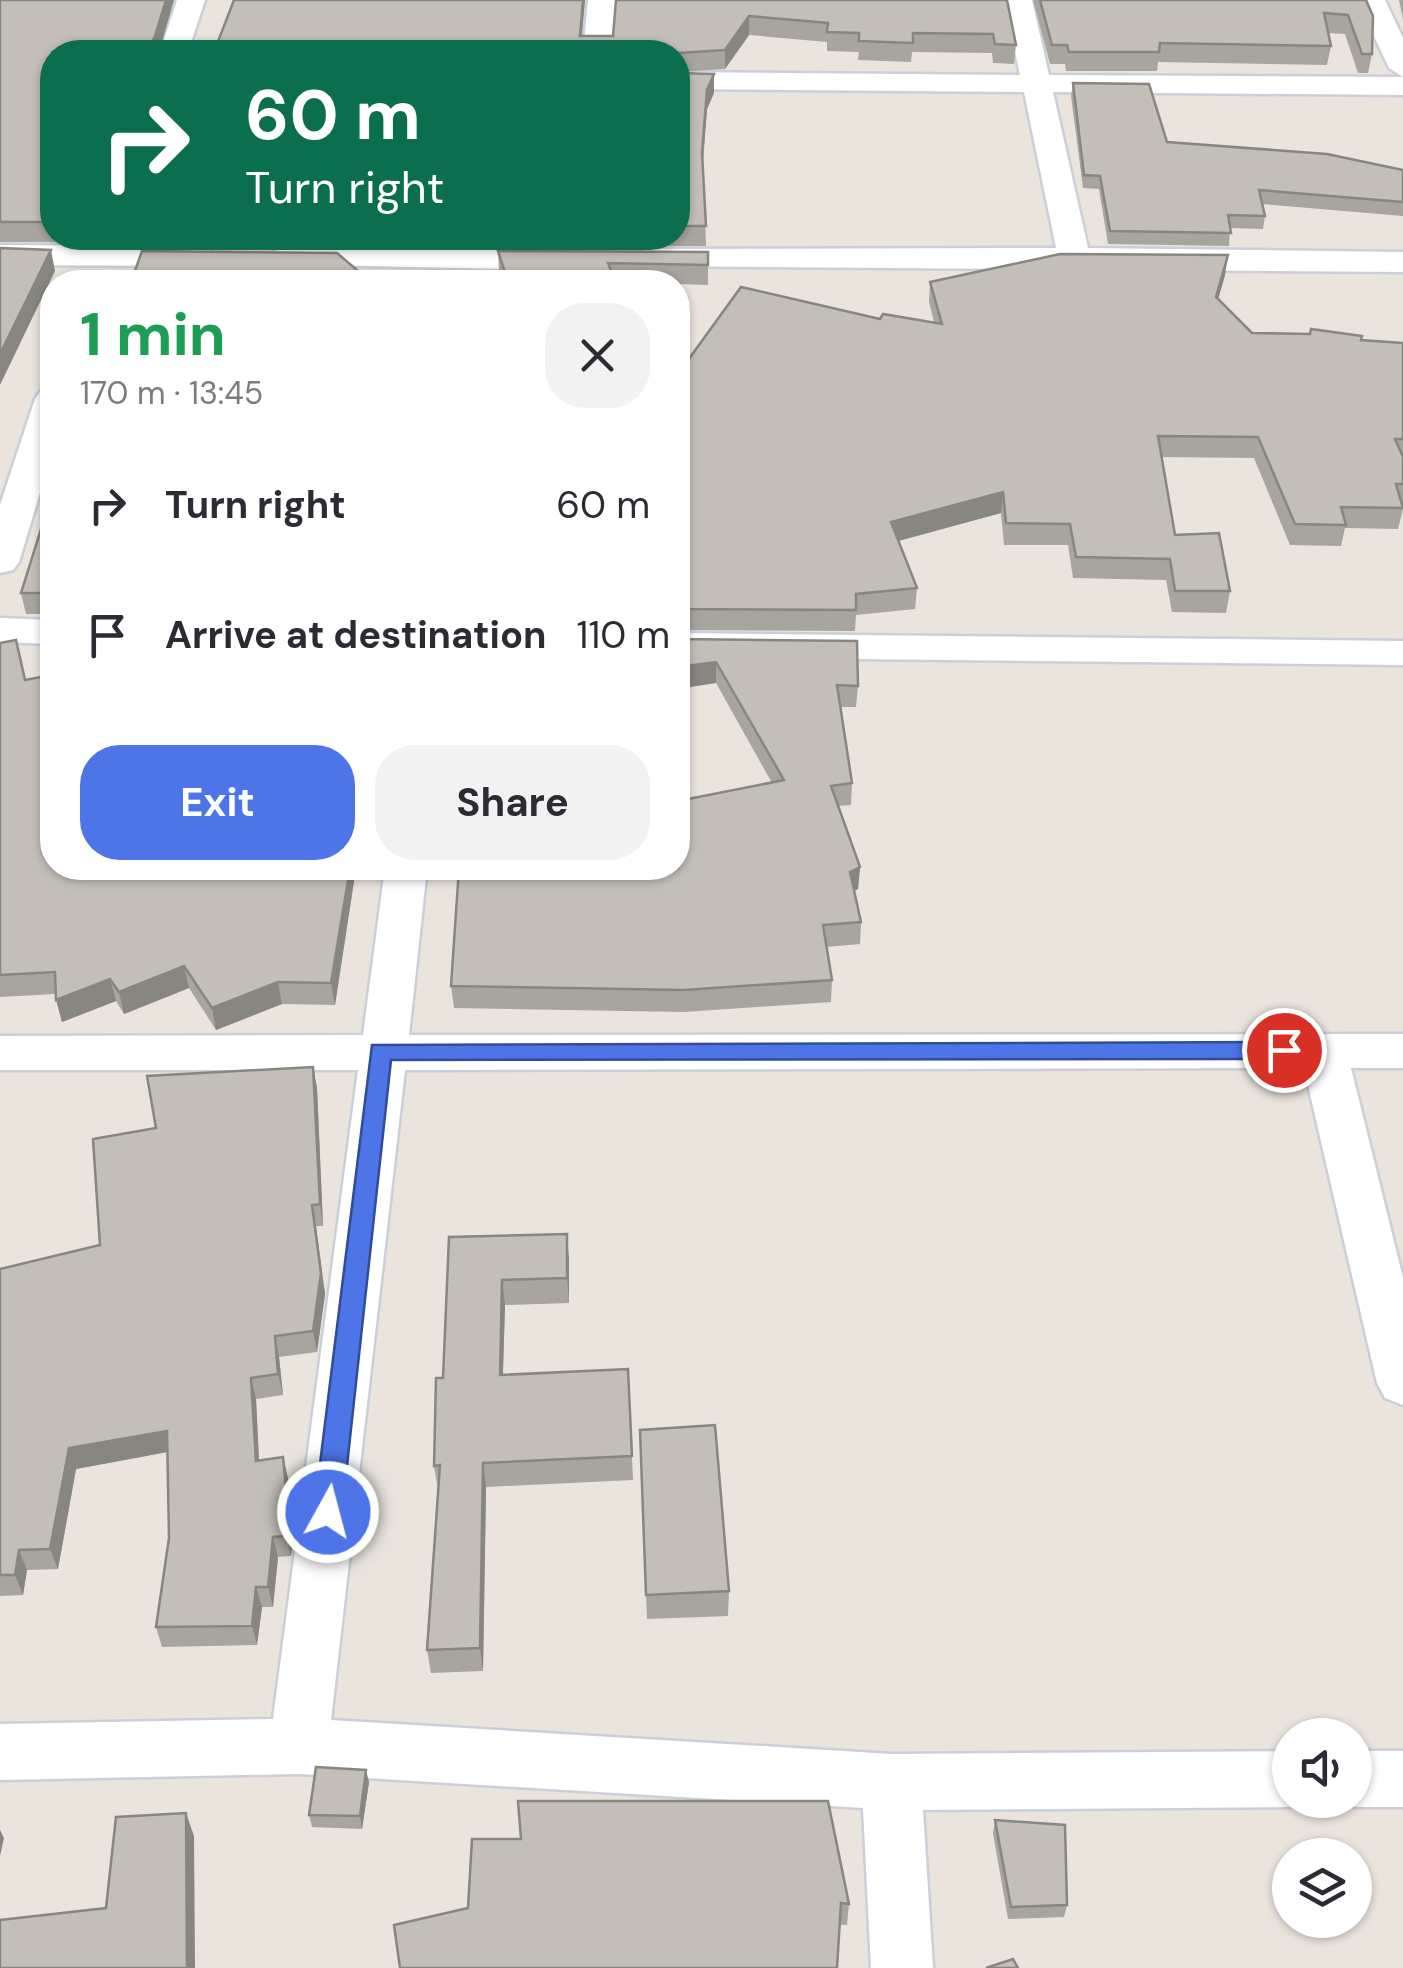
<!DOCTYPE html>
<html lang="en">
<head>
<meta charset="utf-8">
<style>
  :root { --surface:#fff; --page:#f2f2f3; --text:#2b2b33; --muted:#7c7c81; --accent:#4d75e8 }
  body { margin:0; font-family:"DM Sans",sans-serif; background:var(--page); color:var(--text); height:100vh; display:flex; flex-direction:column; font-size:38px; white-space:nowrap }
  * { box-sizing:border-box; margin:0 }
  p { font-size:32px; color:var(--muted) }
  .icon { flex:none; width:55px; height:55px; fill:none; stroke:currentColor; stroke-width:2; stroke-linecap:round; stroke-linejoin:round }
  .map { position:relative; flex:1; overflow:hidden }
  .details { position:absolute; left:40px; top:270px; width:650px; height:610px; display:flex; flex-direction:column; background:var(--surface); border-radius:40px; box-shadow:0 2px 8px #0004 }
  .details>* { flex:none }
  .hud { position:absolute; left:40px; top:40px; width:650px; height:210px; border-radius:40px; box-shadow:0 2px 8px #0004; background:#0b6e4f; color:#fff; overflow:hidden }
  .tools { position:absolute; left:1272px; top:1718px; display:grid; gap:20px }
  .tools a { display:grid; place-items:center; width:100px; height:100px; border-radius:50%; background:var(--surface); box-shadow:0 2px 8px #0004; font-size:50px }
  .pin { position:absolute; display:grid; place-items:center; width:85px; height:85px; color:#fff; margin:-42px; border:5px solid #fff; border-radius:50%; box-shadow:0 2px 10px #0007 }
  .me { position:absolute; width:110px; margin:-55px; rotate:7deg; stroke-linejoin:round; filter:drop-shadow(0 0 8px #0008) }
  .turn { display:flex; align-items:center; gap:35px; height:210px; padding:0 40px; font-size:45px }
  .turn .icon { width:130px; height:130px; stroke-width:2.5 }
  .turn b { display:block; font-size:70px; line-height:85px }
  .round { display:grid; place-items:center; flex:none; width:105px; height:105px; border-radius:40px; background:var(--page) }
  .summary { display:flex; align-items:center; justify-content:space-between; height:170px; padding:0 40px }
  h1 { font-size:60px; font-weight:700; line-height:75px; color:#1e9e55 }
  .cta { display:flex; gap:20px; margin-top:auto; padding:20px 40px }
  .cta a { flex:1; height:115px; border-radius:40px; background:var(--accent); color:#fff; font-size:40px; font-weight:700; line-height:115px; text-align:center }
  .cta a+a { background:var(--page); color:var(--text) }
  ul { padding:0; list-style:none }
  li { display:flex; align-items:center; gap:30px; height:130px; padding:0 40px }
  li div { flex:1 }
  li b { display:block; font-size:38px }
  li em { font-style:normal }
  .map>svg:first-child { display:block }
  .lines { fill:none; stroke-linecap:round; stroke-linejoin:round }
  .minor-casing { stroke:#cbcfda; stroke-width:5 }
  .minor { fill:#fff; fill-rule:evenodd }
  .wall { fill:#a8a49e }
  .shaded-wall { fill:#888681 }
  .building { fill:#c3bfb8; stroke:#888681; stroke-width:2.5 }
  .route { fill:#4d75e8; stroke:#324c97; stroke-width:2.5 }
</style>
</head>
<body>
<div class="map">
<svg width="1403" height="1968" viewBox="0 0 1403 1968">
  <rect width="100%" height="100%" fill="#eae4dd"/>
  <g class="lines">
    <defs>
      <g id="minor">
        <polygon points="177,0 205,0 188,52 160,52"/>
        <polygon points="588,0 616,0 611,52 583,52"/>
        <polygon points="1004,0 1032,0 1049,75 1403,77 1403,95 1053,92 1088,248 1403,252 1403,272 636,266 631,259 647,249 1056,248 1024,92 678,89 678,72 1020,75"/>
        <polygon points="1357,0 1385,0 1403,38 1403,77 1389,68"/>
        <polygon points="0,245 203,246 219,256 203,266 0,265"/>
        <polygon points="282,247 558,250 574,260 558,270 271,264 266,257"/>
        <polygon points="52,389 52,453 19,562 13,570 0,573 0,505 35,399 40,392"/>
        <polygon points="0,618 52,620 52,644 0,642"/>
        <polygon points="678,633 1403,641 1403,665 678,657"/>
        <polygon points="385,868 427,868 409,1035 1403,1034 1403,1068 1351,1068 1403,1278 1403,1405 1385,1398 1377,1383 1304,1068 405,1070 331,1720 892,1754 1290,1751 1290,1800 1308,1800 1290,1807 923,1810 933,1968 871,1968 863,1808 299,1774 0,1780 0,1724 273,1719 358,1070 0,1070 0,1036 363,1035"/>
        <polygon points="1355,1751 1403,1751 1403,1807 1355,1807 1337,1800 1355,1800"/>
      </g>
    </defs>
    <use href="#minor" class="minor-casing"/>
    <use href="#minor" class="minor"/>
  </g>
  <g class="wall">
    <polygon points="0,0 52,52 52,238 64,238 62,242 0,242"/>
    <polygon points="234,0 585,0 582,36 613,36 616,0 1007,0 1016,45 1014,64 993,63 992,53 912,52 911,62 858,60 859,52 827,51 827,42 749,35 725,69 678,72 678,52"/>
    <polygon points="1033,0 1366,0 1372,54 1368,73 1358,73 1345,34 1328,33 1331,46 1327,65 1158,62 1157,71 1066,71 1065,64 1050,64"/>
    <polygon points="1399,0 1403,0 1403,20"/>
    <polygon points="678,73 714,74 714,93 707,109 703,163 706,246 491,246 489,238 678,238"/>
    <polygon points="1073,83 1167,142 1403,170 1403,216 1262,204 1265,216 1263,229 1230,228 1229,246 1108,244 1099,189 1083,188 1071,96"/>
    <polygon points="442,238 475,238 456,246"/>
    <polygon points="498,251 708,252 708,285 678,284 678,282 503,282 499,271"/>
    <polygon points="1225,275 1218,299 1252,333 1403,343 1403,509 1398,529 1345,528 1341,546 1290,545 1254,458 1162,457 1175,535 1230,591 1226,613 1172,612 1166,580 1073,578 1068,545 1004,545 1001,513 899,541 917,588 915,609 856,615 855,631 678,630 678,374 880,319 934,322 929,302 930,282"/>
    <polygon points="52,494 52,614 26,614 21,593"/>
    <polygon points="678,639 858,686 856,707 840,707 852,783 851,805 838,806 860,867 858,889 854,891 861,922 860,944 826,947 832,980 831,1002 684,1012 454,1008 451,986 772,783 716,683"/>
    <polygon points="0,643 52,868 356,868 335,1005 282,1004 216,1030 189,988 124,1014 116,1001 62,1022 55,994 0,997"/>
    <polygon points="313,1067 317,1088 323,1226 316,1226 325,1294 317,1352 279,1357 283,1395 256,1399 259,1461 288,1478 293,1536 291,1556 278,1557 273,1607 262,1607 257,1645 162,1647 156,1627 169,1538 167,1452 76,1469 58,1569 27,1570 23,1595 0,1596 0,1269 100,1245 156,1128"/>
    <polygon points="567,1234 569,1303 505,1305 503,1375 628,1369 633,1480 486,1487 483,1671 431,1673 427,1650 438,1490 434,1466 443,1378 449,1237"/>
    <polygon points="640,1430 729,1591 728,1616 647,1619"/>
    <polygon points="369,1782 362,1829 312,1827 309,1815"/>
    <polygon points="995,1820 1067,1905 1064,1917 1008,1919 993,1833"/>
    <polygon points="521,1839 849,1904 847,1925 468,1908"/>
  </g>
  <g class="shaded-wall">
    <polygon points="166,0 174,0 159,52 147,52"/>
    <polygon points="583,0 585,0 580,52 580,36"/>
    <polygon points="749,16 749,35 725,69 725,50"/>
    <polygon points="714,74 714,93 707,109 702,172 707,90"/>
    <polygon points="455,238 475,238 456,246"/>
    <polygon points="51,250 55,271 0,385 0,354"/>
    <polygon points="1228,255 1225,275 1213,317 1216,297"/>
    <polygon points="1003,492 1001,513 890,543 891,522"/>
    <polygon points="716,662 716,683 678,689 678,667"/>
    <polygon points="860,867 858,889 849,893 850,872"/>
    <polygon points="350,868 356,868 335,1005 331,983"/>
    <polygon points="184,966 189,988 124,1014 119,992"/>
    <polygon points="110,979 116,1001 62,1022 56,1000"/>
    <polygon points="278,982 282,1004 216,1030 212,1008"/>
    <polygon points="313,1067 317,1088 323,1226 320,1204"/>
    <polygon points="312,1205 325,1294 317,1352 313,1331"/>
    <polygon points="567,1234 569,1259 569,1303 567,1278"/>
    <polygon points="502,1280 505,1305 502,1400 500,1375"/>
    <polygon points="275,1336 279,1357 283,1395 278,1374"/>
    <polygon points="251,1378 256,1399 260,1482 256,1461"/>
    <polygon points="167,1431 173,1451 76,1469 58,1569 50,1549 69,1448"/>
    <polygon points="283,1457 288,1478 293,1536 291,1556 286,1536"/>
    <polygon points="483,1463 486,1487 483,1671 480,1648"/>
    <polygon points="273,1537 278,1557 273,1607 268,1587"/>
    <polygon points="19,1550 27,1570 23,1595 15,1575"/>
    <polygon points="256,1587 262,1607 257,1645 252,1626"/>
    <polygon points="366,1770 369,1782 362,1829 360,1816"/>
    <polygon points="186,1813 194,1836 195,1968 187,1968"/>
    <polygon points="0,1830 4,1838 0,1856"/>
  </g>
  <g class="building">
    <polygon points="0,0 166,0 155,36 147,52 52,52 52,222 0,222"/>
    <polygon points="234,0 583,0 580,36 613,36 616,0 1007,0 1016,45 995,44 993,34 913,33 913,43 859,41 859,33 827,32 828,23 749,16 725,50 678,53 214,52"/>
    <polygon points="1040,0 1366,0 1373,16 1372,54 1362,54 1348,15 1324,13 1331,46 1160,43 1159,52 1069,52 1067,45 1052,45"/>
    <polygon points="678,73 714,74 707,90 702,152 706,226 678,226"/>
    <polygon points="1073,83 1149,84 1167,142 1327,154 1403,170 1403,202 1259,190 1265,216 1228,215 1231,233 1110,231 1100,176 1084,175"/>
    <polygon points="0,248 51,250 0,354"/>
    <polygon points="142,251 337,253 371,282 131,282"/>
    <polygon points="498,251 708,252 708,265 608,263 616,282 508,282"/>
    <polygon points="1060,254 1228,255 1216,297 1252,333 1310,334 1311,329 1362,336 1361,340 1403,343 1403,439 1395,439 1403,457 1403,484 1396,484 1403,508 1341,507 1346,525 1295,524 1258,437 1158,436 1175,535 1219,533 1230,591 1175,591 1170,559 1076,557 1070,524 1006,523 1003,492 891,522 917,588 856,594 856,610 678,609 678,374 741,287 880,319 883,314 942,324 930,282"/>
    <polygon points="52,494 52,593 21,593"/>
    <polygon points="678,636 678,639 857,641 858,686 837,685 852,783 831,786 860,867 850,872 861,922 823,925 832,980 684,990 451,986 459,868 678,868 678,801 784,780 716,662 678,667"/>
    <polygon points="16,640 25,680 52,675 52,868 350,868 331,983 278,982 212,1008 184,966 119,992 110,979 56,1000 55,972 0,975 0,643"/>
    <polygon points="313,1067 320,1204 312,1205 321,1273 313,1331 275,1336 278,1374 251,1378 256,1461 283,1457 289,1516 286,1536 273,1537 268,1587 256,1587 252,1626 156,1627 169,1538 167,1431 69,1448 50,1549 19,1550 15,1575 0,1575 0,1269 100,1245 93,1139 156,1128 147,1076"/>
    <polygon points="567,1234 567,1278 502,1280 500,1375 628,1369 632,1456 483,1463 480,1648 427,1650 440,1465 434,1466 436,1378 443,1378 449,1237"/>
    <polygon points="715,1425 729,1591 646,1595 640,1430"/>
    <polygon points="316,1767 366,1770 360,1816 309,1815"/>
    <polygon points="518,1801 828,1801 849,1904 841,1903 837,1968 400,1968 394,1925 468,1908 472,1839 521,1839"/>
    <polygon points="186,1813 187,1968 0,1968 0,1920 106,1908 116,1817"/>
    <polygon points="995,1820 1065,1825 1067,1905 1011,1907"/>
    <polygon points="1013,1959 1018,1968 986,1968"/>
  </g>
  <polygon class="route" points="1284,1042 1296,1050 1284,1059 391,1060 342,1512 338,1521 328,1524 318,1521 314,1512 372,1045"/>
</svg>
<div class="tools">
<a><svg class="icon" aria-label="sound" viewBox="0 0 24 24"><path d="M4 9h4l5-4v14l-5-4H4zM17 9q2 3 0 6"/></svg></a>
<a><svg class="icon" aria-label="layers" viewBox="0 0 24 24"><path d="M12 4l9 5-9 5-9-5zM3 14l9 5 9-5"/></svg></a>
</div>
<div class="pin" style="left:1284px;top:1050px;background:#d93025"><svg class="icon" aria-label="arrive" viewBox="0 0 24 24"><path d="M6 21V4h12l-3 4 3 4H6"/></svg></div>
<svg class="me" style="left:328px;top:1512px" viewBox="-20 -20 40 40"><circle r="17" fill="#4d75e8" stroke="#fff" stroke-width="3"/><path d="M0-11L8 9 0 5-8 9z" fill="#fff"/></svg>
<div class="hud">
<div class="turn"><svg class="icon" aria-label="right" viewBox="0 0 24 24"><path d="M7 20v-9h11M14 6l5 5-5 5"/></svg><div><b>60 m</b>Turn right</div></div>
</div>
<section class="details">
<div class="summary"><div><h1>1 min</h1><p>170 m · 13:45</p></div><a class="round"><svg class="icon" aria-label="close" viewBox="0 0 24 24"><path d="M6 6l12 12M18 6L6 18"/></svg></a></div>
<ul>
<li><svg class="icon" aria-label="right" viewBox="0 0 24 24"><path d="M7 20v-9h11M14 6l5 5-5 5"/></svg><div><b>Turn right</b></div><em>60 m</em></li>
<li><svg class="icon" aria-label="arrive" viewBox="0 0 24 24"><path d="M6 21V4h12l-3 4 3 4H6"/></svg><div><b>Arrive at destination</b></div><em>110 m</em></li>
</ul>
<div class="cta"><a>Exit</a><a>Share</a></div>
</section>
</div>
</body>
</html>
